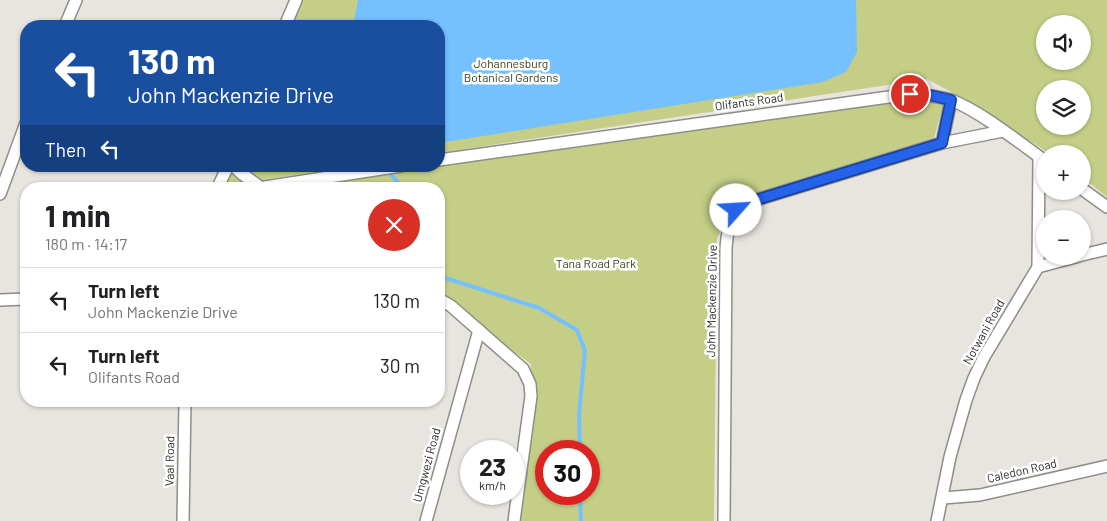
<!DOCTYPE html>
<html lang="en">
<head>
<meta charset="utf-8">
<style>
  :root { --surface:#fff; --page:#f2f2f2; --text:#202124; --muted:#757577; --line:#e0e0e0 }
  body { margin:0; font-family:Barlow,sans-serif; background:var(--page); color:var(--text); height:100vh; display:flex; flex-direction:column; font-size:19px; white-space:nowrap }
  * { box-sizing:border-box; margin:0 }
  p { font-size:16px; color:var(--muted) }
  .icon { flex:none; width:28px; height:28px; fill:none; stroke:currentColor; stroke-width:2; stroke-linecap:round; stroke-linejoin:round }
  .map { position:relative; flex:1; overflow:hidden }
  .sheet { position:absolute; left:20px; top:182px; width:425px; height:225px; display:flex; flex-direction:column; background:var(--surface); border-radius:20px; box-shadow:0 1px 4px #0004 }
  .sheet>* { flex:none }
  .hud { position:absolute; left:20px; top:20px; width:425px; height:152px; border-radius:20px; box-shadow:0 1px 4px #0004; background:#1a4fa0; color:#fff; overflow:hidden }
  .tools { position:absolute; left:1036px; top:15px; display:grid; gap:10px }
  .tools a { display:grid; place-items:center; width:55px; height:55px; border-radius:50%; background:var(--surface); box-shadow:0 1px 4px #0004; font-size:25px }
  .speed { position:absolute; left:460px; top:440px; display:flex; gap:10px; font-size:25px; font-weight:700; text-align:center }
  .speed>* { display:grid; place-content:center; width:65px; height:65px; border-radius:50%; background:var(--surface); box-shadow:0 1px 4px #0004; line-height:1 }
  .speed small { font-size:12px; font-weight:400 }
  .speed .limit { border:8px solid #d22; background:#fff; color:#111 }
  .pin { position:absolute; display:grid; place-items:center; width:42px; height:42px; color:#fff; margin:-21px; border:2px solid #fff; border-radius:50%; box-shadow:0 1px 5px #0007 }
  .me { position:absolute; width:55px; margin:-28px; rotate:64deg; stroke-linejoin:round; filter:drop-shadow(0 0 4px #0008) }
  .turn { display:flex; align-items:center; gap:18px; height:105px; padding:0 25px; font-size:22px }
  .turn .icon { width:65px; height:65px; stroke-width:2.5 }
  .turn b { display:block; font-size:35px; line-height:42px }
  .then { display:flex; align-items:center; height:48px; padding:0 25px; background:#0003; gap:10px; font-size:19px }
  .round { display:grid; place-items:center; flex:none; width:52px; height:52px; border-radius:26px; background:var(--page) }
  .summary { display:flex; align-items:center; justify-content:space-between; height:85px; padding:0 25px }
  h1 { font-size:30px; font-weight:700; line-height:38px }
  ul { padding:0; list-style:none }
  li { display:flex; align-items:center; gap:15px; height:65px; padding:0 25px; border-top:1px solid var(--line) }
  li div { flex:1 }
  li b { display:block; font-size:19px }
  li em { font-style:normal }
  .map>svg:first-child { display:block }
  .green { fill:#c4ce86; fill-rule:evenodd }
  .water { fill:#75c0ff }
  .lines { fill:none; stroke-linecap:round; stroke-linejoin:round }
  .stream { stroke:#75c0ff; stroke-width:4 }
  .street-casing { stroke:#8f8d87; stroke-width:14 }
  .street { stroke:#fff; stroke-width:11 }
  .route-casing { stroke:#184099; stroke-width:12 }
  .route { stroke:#2563eb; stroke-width:9 }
  .labels { text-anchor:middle; stroke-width:5; stroke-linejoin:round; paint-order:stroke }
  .park-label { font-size:12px; fill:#3a3f18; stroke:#fff }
  .street-label { font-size:12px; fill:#2e2d2b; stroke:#fff }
</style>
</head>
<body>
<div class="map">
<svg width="1107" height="521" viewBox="0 0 1107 521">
  <rect width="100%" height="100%" fill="#e8e5e0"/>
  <g class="green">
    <path d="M 295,0 L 1107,0 L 1107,197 L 1083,178 L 1082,154 L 1050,154 L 972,103 L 927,79 L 439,153 L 439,26 L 285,26 ZM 1045,24 L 1082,24 L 1082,61 L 1045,61 ZM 1045,89 L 1082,89 L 1082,126 L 1045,126 Z"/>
    <path d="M 901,99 L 943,105 L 933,142 L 737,199 L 717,238 L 714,521 L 511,521 L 531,364 L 478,326 L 439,289 L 439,189 L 287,189 ZM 546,451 L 589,451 L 589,494 L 546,494 Z"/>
    <polygon points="231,166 353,166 223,186"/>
  </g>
  <polygon class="water" points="358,0 856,0 857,52 846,72 823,82 439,143 439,26 353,26"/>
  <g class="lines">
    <g class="stream">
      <polyline points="384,189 401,186 387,170"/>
      <polyline points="439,276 539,308 577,330 585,351 579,415 580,451"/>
      <polyline points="580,494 581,521"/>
    </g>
    <defs>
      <g id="street">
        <polyline points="65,26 76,0"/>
        <polyline points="285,26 296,0"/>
        <polyline points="942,143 1003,131"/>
        <path d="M 439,160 L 910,94 C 924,95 938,96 951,100 C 980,111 1020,143 1045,161"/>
        <polyline points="234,166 241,173 260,187"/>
        <polyline points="217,189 228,166"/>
        <polyline points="251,189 401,166"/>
        <polyline points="1082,189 1107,207"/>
        <polyline points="0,194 26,123"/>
        <polyline points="1082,255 1107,249"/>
        <polyline points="1038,267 1079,256"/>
        <polyline points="439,299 451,306 523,369 530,384 531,396 514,521"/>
        <polyline points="0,300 26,299"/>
        <polyline points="943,498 980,495 1107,466"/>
        <polyline points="183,521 185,401"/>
        <polyline points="426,521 479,330"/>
        <path d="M 724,521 L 726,249 C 727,232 730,212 746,203 L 942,143 L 951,100"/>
        <polyline points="937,521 950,457 966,400 974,378 984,357 1038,267 1039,157"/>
      </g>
    </defs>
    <use href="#street" class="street-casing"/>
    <use href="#street" class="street"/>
  </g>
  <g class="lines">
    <defs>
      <polyline id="route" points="736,210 746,203 942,143 951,100 929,95 910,94"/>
    </defs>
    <use href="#route" class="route-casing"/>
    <use href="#route" class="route"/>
  </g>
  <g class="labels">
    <g class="park-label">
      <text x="511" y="68">Johannesburg<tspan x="511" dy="14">Botanical Gardens</tspan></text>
      <text x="596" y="268">Tana Road Park</text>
    </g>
    <g class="street-label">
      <text transform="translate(749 102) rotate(-8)" y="4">Olifants Road</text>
      <text transform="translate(712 301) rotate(-89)" y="4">John Mackenzie Drive</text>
      <text transform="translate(984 332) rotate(-61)" y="4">Notwani Road</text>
      <text transform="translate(170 461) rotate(-89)" y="4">Vaal Road</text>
      <text transform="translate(427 465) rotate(-75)" y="4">Umgwezi Road</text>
      <text transform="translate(1022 471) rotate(-13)" y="4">Caledon Road</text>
    </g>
  </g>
</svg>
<div class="tools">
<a><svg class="icon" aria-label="sound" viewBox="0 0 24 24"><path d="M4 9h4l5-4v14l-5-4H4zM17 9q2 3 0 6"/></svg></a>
<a><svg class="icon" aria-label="layers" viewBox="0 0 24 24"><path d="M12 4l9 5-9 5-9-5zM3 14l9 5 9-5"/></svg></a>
<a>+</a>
<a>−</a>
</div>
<div class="speed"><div>23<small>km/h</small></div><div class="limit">30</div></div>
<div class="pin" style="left:910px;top:94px;background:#d93025"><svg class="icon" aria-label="arrive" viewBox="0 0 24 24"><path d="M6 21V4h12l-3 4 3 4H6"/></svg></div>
<svg class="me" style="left:736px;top:210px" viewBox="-20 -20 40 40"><circle r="19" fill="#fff"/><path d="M0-13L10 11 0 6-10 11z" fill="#2563eb"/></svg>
<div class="hud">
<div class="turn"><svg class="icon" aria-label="left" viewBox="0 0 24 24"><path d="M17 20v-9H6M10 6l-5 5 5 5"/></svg><div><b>130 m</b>John Mackenzie Drive</div></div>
<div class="then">Then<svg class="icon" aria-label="left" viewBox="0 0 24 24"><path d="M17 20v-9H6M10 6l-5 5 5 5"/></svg></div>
</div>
<section class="sheet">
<div class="summary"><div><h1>1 min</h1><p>180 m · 14:17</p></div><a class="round" style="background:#d93025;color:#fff"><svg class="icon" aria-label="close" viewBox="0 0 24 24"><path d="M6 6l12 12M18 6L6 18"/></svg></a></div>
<ul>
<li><svg class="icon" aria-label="left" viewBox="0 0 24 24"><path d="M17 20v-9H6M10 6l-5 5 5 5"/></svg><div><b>Turn left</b><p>John Mackenzie Drive</p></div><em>130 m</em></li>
<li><svg class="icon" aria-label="left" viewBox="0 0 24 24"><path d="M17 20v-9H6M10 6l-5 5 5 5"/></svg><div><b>Turn left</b><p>Olifants Road</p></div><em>30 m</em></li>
</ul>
</section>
</div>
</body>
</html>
